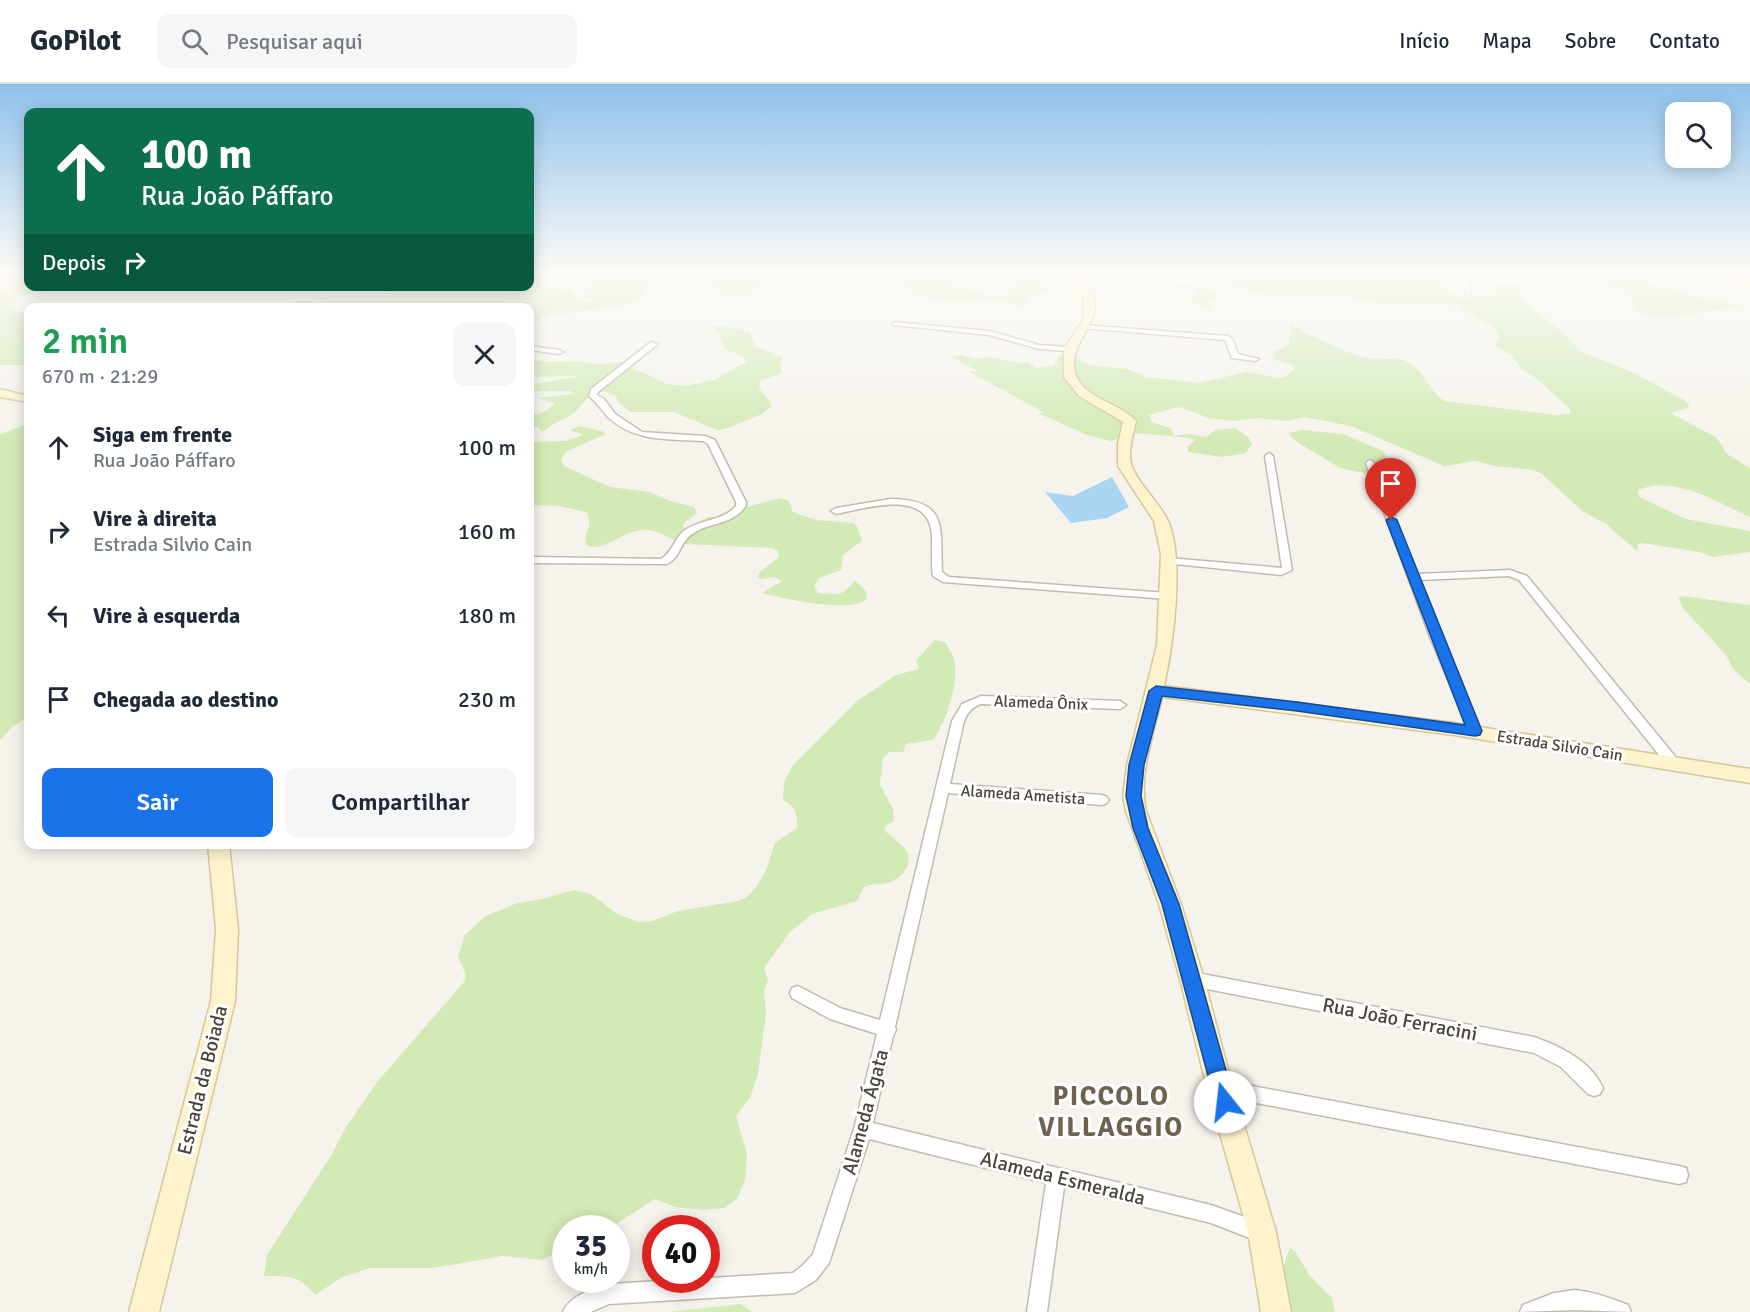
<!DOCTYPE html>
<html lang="pt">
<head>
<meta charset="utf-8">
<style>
  :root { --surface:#fff; --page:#f6f6f7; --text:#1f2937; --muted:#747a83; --line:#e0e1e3; --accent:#1a73e8 }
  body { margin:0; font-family:Signika,sans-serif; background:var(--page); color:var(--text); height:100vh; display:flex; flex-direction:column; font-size:22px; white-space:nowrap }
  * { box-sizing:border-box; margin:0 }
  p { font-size:20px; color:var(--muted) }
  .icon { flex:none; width:33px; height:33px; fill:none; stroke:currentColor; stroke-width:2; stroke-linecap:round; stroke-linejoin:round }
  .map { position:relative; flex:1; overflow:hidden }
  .side { position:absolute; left:24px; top:219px; width:510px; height:546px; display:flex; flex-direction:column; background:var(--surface); border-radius:12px; box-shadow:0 3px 15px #0003 }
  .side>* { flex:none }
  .hud { position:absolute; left:24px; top:24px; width:510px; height:183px; border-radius:12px; box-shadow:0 3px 15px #0003; background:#0b6e4f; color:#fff; overflow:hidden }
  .controls { position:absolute; left:1665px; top:18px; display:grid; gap:12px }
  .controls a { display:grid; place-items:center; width:66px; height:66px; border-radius:12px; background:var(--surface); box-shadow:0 3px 15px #0003; font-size:30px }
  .speed { position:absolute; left:552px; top:1131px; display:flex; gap:12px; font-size:30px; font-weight:700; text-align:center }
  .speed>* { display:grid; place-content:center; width:78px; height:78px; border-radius:50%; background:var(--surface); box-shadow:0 3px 15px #0003; line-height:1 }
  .speed small { font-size:15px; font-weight:400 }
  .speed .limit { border:9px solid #d22; background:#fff; color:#111 }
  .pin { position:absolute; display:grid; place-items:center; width:51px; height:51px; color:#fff; margin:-62px -26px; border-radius:50% 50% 50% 0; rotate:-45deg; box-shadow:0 0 6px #0007 }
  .pin .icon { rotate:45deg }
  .me { position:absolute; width:66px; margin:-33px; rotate:344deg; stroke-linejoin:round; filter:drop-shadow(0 0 4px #0008) }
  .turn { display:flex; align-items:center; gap:21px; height:126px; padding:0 18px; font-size:27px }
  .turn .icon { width:78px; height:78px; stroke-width:2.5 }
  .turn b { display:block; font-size:42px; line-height:51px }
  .then { display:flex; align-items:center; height:57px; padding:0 18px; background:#0003; gap:12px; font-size:22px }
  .round { display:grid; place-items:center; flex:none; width:63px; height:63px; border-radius:12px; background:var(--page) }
  .head { display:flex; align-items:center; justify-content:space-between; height:102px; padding:0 18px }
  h1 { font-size:36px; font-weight:600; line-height:45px; color:#1e9e55 }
  .cta { display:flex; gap:12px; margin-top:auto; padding:12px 18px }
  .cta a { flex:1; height:69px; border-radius:12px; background:var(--accent); color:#fff; font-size:24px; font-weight:600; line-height:69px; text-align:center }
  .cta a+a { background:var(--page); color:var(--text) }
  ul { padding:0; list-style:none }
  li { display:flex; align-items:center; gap:18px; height:84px; padding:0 18px }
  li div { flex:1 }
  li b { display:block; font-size:22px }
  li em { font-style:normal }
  header { display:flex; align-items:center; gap:36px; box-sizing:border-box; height:84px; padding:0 30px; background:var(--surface); border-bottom:2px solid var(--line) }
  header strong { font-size:28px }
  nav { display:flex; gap:33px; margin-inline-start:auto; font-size:21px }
  .search { width:420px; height:54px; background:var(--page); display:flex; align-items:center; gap:15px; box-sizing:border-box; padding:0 21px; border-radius:12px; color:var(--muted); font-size:22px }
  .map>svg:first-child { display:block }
  .green { fill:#d2eab5 }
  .water { fill:#a9d4f2 }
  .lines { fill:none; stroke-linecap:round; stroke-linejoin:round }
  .street-casing { stroke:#c2bbae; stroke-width:3 }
  .secondary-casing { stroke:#d6c79b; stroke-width:3 }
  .primary-casing { stroke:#e6c16a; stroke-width:2 }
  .street { fill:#fff; fill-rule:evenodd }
  .secondary { fill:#fff3cd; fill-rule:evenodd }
  .primary { fill:#ffe39c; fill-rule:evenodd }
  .route { fill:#1a73e8; stroke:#114b97; stroke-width:1.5 }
  .labels { text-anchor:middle; stroke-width:6; stroke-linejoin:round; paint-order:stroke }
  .street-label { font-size:16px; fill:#4b4439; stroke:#fff }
  .near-street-label { font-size:20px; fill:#4b4439; stroke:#fff }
  .near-district-label { font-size:27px; font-weight:bold; letter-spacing:1.5px; fill:#6e6250; stroke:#fff }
</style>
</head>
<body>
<header>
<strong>GoPilot</strong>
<div class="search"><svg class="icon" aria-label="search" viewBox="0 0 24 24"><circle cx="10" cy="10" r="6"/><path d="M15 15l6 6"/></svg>Pesquisar aqui</div>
<nav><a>Início</a><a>Mapa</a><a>Sobre</a><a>Contato</a></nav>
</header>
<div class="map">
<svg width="1750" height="1228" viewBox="0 0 1750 1228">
  <rect width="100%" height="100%" fill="#f6f3ec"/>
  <g class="green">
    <path d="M 585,189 L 637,189 L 652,197 L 644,205 L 645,212 L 639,216 L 633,215 L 633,219 C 598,227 563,225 530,239 L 530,224 L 265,223 L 323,212 L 387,212 L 395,205 L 389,203 L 436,203 L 437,207 L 450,209 L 476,202 L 530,202 L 530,199 L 574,208 L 572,212 C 578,217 584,220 591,216 L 583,212 L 584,202 L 590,199 Z"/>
    <path d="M 669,189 L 764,189 L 768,200 C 751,212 726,220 711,199 L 708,202 L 689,201 L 693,196 Z"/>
    <path d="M 898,189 L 967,189 L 969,192 L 967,193 L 951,192 L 961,198 L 955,203 L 989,211 L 1017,212 L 1004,205 L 1012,200 L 1010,197 C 1024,190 1039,195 1050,204 L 1049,207 L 1029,213 L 1022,224 C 1008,217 988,214 972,215 C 964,215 951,219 944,217 C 934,214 904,209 900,199 L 911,194 L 905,189 Z"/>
    <path d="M 1388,189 L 1437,189 L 1445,196 L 1448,207 L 1460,214 L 1500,209 L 1488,202 L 1491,201 L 1527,200 L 1520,206 L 1519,213 L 1521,216 L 1562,248 L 1581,268 L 1630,287 L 1684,316 L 1689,321 L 1688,324 L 1670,329 L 1716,353 L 1727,370 L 1750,384 L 1750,433 C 1716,418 1676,391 1638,406 L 1639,413 L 1686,435 L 1750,447 L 1750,468 L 1713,473 L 1699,468 L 1642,459 L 1638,460 L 1637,467 L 1606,440 L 1582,427 L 1542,390 L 1533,386 L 1495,382 L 1475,377 L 1444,382 L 1351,342 L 1305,333 L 1287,337 L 1257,334 L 1233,337 L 1209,334 L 1179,323 L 1149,331 L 1152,338 L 1170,344 L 1174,352 L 1189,350 L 1206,353 L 1215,346 L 1235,344 L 1248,353 L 1252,360 L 1246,369 L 1222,373 L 1188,368 L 1188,363 L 1195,356 L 1189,354 L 1136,349 L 1111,357 L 1087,351 L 1040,330 L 1043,328 L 968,287 L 977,287 L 951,272 L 961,271 L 975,275 L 989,273 L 1018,279 L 1028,278 L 1036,284 L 1054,282 L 1060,271 L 1074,273 L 1090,281 L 1127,285 L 1146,293 L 1199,299 L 1247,288 L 1279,294 L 1286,292 L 1295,284 L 1290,280 L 1272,275 L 1276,273 L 1273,269 L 1289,260 L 1291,240 C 1312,253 1349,271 1373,275 C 1383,276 1397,273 1406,277 C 1423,285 1429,307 1444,317 L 1557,331 L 1570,330 L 1570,325 L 1536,294 L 1521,285 L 1511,271 L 1495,262 L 1499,254 L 1495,245 L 1463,226 L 1462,221 L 1384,220 L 1344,212 L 1256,209 L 1226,202 L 1203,203 L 1219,212 L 1204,216 L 1213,224 L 1213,228 L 1191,217 L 1195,208 L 1193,205 L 1177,205 L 1170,203 L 1183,199 L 1368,194 Z"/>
    <path d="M 1557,189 L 1647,189 L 1635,194 L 1696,213 L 1729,218 L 1741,223 L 1665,233 L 1649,232 L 1633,225 L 1633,211 C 1618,206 1602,197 1586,195 C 1573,194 1560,199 1548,195 Z"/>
    <polygon points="28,198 28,202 41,203 17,215 13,220 15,227 28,230 28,281 0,281 0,203"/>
    <path d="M 723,242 L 750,248 L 755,262 L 783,273 L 780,282 L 782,289 L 759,297 L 760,301 L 759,304 L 771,319 L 771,323 L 762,330 L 725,345 L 717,346 L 674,328 L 630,328 L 619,319 L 615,311 C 591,300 588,317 575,328 C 565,336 552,339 542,348 L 538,343 L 530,343 L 530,331 L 542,329 L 555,320 L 538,314 L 572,310 L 571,307 L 530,307 L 530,301 L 580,292 L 530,293 L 530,277 L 583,278 L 599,281 L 629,277 L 627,279 L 633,284 L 667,300 L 686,302 L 715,296 L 747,277 L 740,271 L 724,265 L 719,248 L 712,243 Z"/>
    <polygon points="28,340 28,633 13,642 0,656 0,350"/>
    <path d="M 579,342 L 602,347 L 606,350 L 567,367 L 561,375 L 564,382 L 610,403 L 650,408 L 670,417 L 694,423 L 697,429 L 683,440 L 685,445 L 708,433 L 724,433 L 753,421 L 781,414 L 789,417 L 793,428 L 816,436 L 853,439 L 857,442 L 862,457 L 843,471 L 841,486 L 819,494 L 814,502 L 818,509 C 826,509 838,512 845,507 C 849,504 850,500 856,497 L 866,507 L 867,514 C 855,531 781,514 762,509 L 782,497 L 775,493 L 761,495 L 757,493 L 760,488 L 779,473 L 778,467 L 772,464 L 685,460 C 670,456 661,446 645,446 C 624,445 605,469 586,461 C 583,449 595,439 586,428 L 559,422 L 530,421 L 530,358 L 566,357 L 583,351 L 570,346 Z"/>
    <path d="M 1301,346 L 1343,350 L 1383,367 C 1389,375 1391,385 1383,393 L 1340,384 L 1294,356 L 1289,349 Z"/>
    <polygon points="1682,512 1750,521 1750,600 1733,585 1726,571 1683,524 1678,514"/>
    <path d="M 935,556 L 945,558 C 948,563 952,570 954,575 C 960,597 946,639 933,656 L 906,660 L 903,668 L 889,668 L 883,674 L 880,701 L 893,725 L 894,737 L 886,742 L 884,746 C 890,752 901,759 906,766 C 914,781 902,794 888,799 C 880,801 872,799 864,803 L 857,817 L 812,830 L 790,848 L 764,884 L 768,897 L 764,906 L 766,929 L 758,990 L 750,1014 L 736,1032 L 747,1070 L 745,1096 L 737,1115 L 724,1124 L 703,1126 L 675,1123 L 655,1115 L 610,1144 L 566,1144 L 565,1165 L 541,1176 L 502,1172 L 433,1184 L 371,1184 L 342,1193 L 315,1211 C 298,1190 290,1193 264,1192 L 267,1171 L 332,1070 L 346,1043 L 378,997 L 464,898 L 466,891 L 458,873 L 465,851 L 484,833 L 517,819 L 542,815 L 574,806 L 591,810 L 617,830 L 639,838 L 652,837 L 678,827 L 738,817 L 747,813 L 757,802 L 766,786 L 775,759 L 797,744 C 797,730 797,723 783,716 L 784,698 L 793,681 L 857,617 L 896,591 L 919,585 L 916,576 Z"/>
    <path d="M 1290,1164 L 1295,1167 L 1310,1192 L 1332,1214 L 1335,1228 L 1281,1228 C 1280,1205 1281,1185 1290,1164 Z"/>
    <polygon points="740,1220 753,1228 668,1228"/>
  </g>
  <polygon class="water" points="1112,393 1129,423 1107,434 1071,439 1045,408 1073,412"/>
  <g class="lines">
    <defs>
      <g id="street">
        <polygon points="1459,189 1465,189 1471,210 1466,209"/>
        <polygon points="895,238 989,247 1039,261 1069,263 1073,265 1069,267 1039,265 989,251 893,241 893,239"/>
        <polygon points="1083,241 1228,252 1232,254 1238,270 1259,275 1255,277 1232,274 1225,256 1081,244 1079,243"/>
        <path d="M 651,258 L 658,260 L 598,308 L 597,311 L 604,315 L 615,330 L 642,348 L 705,352 L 715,356 L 746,418 L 746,422 C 730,443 709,437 691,451 C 680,459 680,474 667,480 L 530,479 L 530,473 L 661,475 C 673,468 674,454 685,446 C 701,435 723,437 736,422 L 736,418 L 708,360 L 703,357 C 671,355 633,358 608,333 C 601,325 597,319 589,312 L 591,305 Z"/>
        <polygon points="530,262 559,266 563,268 559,270 530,266"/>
        <polygon points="1269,369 1273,372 1292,486 1281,491 1165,479 1164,477 1169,474 1282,484 1265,372"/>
        <polygon points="1370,376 1374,379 1417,490 1510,486 1527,492 1678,676 1679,679 1678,682 1668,682 1519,496 1509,492 1420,496 1481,647 1479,650 1471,650 1430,553 1366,379"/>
        <path d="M 891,415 C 949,416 940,443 942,488 L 949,493 L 1168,509 L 1173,512 L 1168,515 L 943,498 L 933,492 C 930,477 934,460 931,445 C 924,405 863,425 836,430 L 831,427 L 836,424 Z"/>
        <path d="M 981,612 L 1120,617 L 1126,621 L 1120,625 L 981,620 C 972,623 968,628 964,637 L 950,700 L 1102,711 L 1107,713 L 1109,716 L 1107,719 L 1102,721 L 948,709 L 895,943 L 896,946 L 893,952 L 873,1039 L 1211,1121 L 1267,1141 L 1270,1148 L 1267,1155 L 1260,1158 L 1211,1139 L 1064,1103 L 1047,1228 L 1027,1228 L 1046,1099 L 869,1055 L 829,1179 L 816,1196 L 795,1209 L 609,1220 L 591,1228 L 563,1228 C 570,1211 593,1205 609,1200 L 793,1189 L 802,1182 L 813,1170 L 854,1045 L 877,950 L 830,935 L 792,914 L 790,909 L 792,904 L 798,902 L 840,924 L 880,936 L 952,637 L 962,620 Z"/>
        <path d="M 1192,888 L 1534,953 C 1560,962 1591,977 1603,1004 L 1600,1010 L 1594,1012 L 1588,1010 L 1561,983 L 1534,969 L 1192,902 L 1186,900 L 1184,895 L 1186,890 Z"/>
        <polygon points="1220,996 1679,1082 1686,1084 1688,1091 1686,1098 1679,1100 1220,1012 1214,1010 1211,1004 1214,998"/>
        <path d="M 1575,1206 C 1594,1208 1611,1214 1628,1221 L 1631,1228 L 1575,1226 L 1520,1228 L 1523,1221 L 1554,1209 Z"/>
      </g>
      <g id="secondary">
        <path d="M 1054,189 C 1065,189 1070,192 1080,198 C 1123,227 1059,258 1077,294 C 1088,316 1120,319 1136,337 C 1133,351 1127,369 1132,383 C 1140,402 1159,418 1168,437 C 1185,475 1173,561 1164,602 L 1454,639 L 1750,685 L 1750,699 L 1454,651 L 1162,613 C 1154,649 1138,690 1146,727 L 1181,820 L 1204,895 L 1233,1004 L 1276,1148 L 1291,1228 L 1261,1228 L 1248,1148 L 1207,1004 L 1180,895 L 1159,820 L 1126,727 L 1123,712 L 1127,681 L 1157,561 L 1161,470 L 1154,437 L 1118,382 L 1118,360 L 1123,338 L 1079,312 L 1064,293 L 1064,265 L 1084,234 L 1084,213 L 1081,208 Z"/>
        <polygon points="28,192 28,198 0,212 0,205"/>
        <polygon points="0,305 28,312 28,318 0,313"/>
        <polygon points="208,760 229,760 238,845 235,917 159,1228 129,1228 211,917 216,845"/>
      </g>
      <polygon id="primary" points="1712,189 1729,189 1750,195 1750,201"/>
    </defs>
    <use href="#street" class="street-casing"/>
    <use href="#secondary" class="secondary-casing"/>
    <use href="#primary" class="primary-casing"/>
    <use href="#street" class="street"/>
    <use href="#secondary" class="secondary"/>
    <use href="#primary" class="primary"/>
  </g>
  <linearGradient id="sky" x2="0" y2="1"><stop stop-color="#8fc1ec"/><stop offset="0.52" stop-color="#fbfaf6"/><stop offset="1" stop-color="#fbfaf6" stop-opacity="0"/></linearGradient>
  <rect width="1750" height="361" fill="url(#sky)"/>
  <polygon class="route" points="1391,433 1397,436 1482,647 1480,651 1475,652 1297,627 1162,612 1144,681 1141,712 1148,744 1179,820 1235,1018 1232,1025 1225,1028 1218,1025 1215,1018 1162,820 1133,744 1126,712 1129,681 1149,607 1156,602 1297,618 1465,641 1386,436"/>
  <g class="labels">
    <g class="street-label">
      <text transform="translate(1041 618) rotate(2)" y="6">Alameda Ônix</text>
      <text transform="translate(1560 661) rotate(9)" y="6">Estrada Silvio Cain</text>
      <text transform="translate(1023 710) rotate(4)" y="6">Alameda Ametista</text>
    </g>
    <g class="near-street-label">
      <text transform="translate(1400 935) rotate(11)" y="7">Rua João Ferracini</text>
      <text transform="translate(202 996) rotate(-76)" y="7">Estrada da Boiada</text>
      <text transform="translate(865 1028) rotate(-75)" y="7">Alameda Ágata</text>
      <text transform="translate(1063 1094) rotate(14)" y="7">Alameda Esmeralda</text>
    </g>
    <g class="near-district-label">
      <text x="1111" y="1021">PICCOLO<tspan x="1111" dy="31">VILLAGGIO</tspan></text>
    </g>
  </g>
</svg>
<div class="controls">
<a><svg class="icon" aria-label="search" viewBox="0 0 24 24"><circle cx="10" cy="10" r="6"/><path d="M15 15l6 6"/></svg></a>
</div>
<div class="speed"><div>35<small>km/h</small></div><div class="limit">40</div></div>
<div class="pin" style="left:1391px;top:436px;background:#d93025"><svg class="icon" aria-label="arrive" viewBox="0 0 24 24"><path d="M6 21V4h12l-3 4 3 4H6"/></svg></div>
<svg class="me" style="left:1225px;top:1018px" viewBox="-20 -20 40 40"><circle r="19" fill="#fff"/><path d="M0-13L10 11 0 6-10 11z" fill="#1a73e8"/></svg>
<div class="hud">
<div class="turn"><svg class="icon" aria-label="ahead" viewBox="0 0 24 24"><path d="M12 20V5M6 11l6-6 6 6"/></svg><div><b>100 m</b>Rua João Páffaro</div></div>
<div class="then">Depois<svg class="icon" aria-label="right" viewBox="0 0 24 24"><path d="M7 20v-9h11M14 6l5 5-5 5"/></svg></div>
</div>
<section class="side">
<div class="head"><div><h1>2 min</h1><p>670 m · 21:29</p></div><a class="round"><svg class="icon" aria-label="close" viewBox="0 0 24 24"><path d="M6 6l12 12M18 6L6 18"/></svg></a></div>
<ul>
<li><svg class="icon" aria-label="ahead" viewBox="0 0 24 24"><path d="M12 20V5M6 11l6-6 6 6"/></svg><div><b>Siga em frente</b><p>Rua João Páffaro</p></div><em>100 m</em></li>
<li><svg class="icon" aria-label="right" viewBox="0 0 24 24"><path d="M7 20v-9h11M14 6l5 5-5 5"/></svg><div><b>Vire à direita</b><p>Estrada Silvio Cain</p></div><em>160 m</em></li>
<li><svg class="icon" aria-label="left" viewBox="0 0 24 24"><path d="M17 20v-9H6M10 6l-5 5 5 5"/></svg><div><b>Vire à esquerda</b></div><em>180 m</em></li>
<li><svg class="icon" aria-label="arrive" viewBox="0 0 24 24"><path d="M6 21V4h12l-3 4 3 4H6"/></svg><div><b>Chegada ao destino</b></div><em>230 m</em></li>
</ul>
<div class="cta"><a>Sair</a><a>Compartilhar</a></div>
</section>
</div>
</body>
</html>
